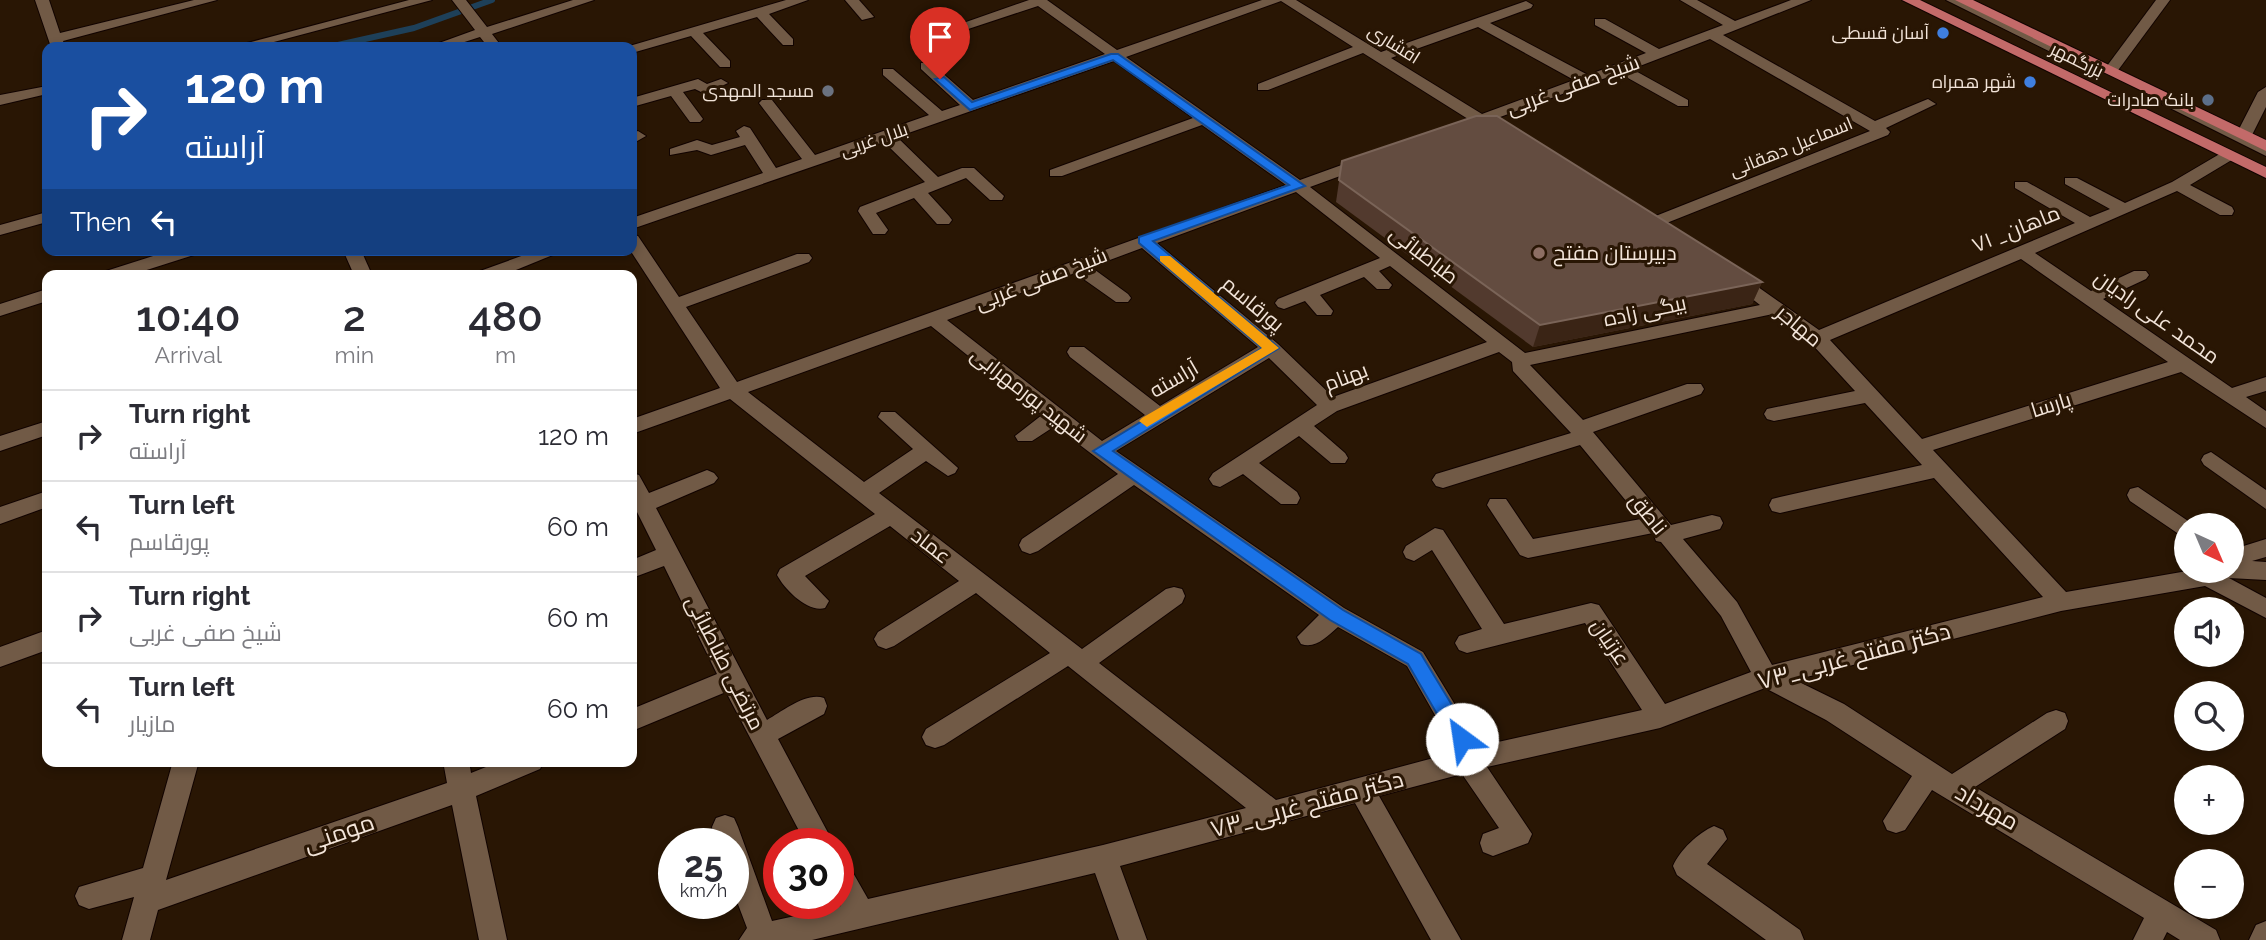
<!DOCTYPE html>
<html lang="en">
<head>
<meta charset="utf-8">
<style>
  :root { --surface:#fff; --page:#f2f2f3; --text:#2b2b33; --muted:#7c7c81; --line:#e1e1e2 }
  body { margin:0; font-family:Raleway,Cairo,sans-serif; background:var(--page); color:var(--text); height:100vh; display:flex; flex-direction:column; font-size:26px; white-space:nowrap }
  * { box-sizing:border-box; margin:0 }
  p { font-size:23px; color:var(--muted) }
  .icon { flex:none; width:38px; height:38px; fill:none; stroke:currentColor; stroke-width:2; stroke-linecap:round; stroke-linejoin:round }
  .map { position:relative; flex:1; overflow:hidden }
  .sheet { position:absolute; left:42px; top:270px; width:595px; height:497px; display:flex; flex-direction:column; background:var(--surface); border-radius:14px; box-shadow:0 4px 10px #0003 }
  .sheet>* { flex:none }
  .hud { position:absolute; left:42px; top:42px; width:595px; height:214px; border-radius:14px; box-shadow:0 4px 10px #0003; background:#1a4fa0; color:#fff; overflow:hidden }
  .needle { width:46px; rotate:136deg }
  .controls { position:absolute; left:2174px; top:513px; display:grid; gap:14px }
  .controls a { display:grid; place-items:center; width:70px; height:70px; border-radius:50%; background:var(--surface); box-shadow:0 4px 10px #0003; font-size:35px }
  .speed { position:absolute; left:658px; top:828px; display:flex; gap:14px; font-size:35px; font-weight:700; text-align:center }
  .speed>* { display:grid; place-content:center; width:91px; height:91px; border-radius:50%; background:var(--surface); box-shadow:0 4px 10px #0003; line-height:1 }
  .speed small { font-size:18px; font-weight:400 }
  .speed .limit { border:10px solid #d22; background:#fff; color:#111 }
  .pin { position:absolute; display:grid; place-items:center; width:60px; height:60px; color:#fff; margin:-72px -30px; border-radius:50% 50% 50% 0; rotate:-45deg; box-shadow:0 0 7px #0007 }
  .pin .icon { rotate:45deg }
  .me { position:absolute; width:77px; margin:-38px; rotate:329deg; stroke-linejoin:round; filter:drop-shadow(0 0 5px #0008) }
  .turn { display:flex; align-items:center; gap:24px; height:147px; padding:0 28px; font-size:32px }
  .turn .icon { width:91px; height:91px; stroke-width:2.5 }
  .turn b { display:block; font-size:49px; line-height:60px }
  .then { display:flex; align-items:center; height:66px; padding:0 28px; background:#0003; gap:14px; font-size:26px }
  .eta { display:flex; justify-content:space-evenly; align-items:center; height:119px; text-align:center }
  .eta b { font-size:42px; font-weight:600; line-height:49px }
  ul { padding:0; list-style:none }
  li { display:flex; align-items:center; gap:21px; height:91px; padding:0 28px; border-top:2px solid var(--line) }
  li div { flex:1 }
  li b { display:block; font-size:26px }
  li em { font-style:normal }
  .map>svg:first-child { display:block }
  .lines { fill:none; stroke-linecap:round; stroke-linejoin:round }
  .stream { stroke:#1e4059; stroke-width:6 }
  .minor-casing { stroke:#110300; stroke-width:2 }
  .major-casing { stroke:#110300; stroke-width:2 }
  .minor { fill:#715a46; fill-rule:evenodd }
  .major { fill:#c36a69; fill-rule:evenodd }
  .wall { fill:#523a2e }
  .shaded-wall { fill:#3a2415 }
  .building { fill:#634c40; stroke:#7a6458; stroke-width:2 }
  .route { fill:#1a73e8; stroke:#114b97; stroke-width:2 }
  .slow { fill:#f59e0b }
  .shop-dot { fill:#3f7fe0; stroke:#291604; stroke-width:2.5 }
  .worship-dot { fill:#6b7280; stroke:#291604; stroke-width:2.5 }
  .service-dot { fill:#5c6f8a; stroke:#291604; stroke-width:2.5 }
  .education-dot { fill:#8d6e63; stroke:#291604; stroke-width:2.5 }
  .labels { text-anchor:middle; stroke-width:6; stroke-linejoin:round; paint-order:stroke }
  .far-poi-label { font-size:18px; fill:#f2e4d9; stroke:#291604; text-anchor:end }
  .far-street-label { font-size:18px; fill:#f2e4d9; stroke:#291604 }
  .street-label { font-size:21px; fill:#f2e4d9; stroke:#291604 }
  .poi-label { font-size:21px; fill:#f2e4d9; stroke:#291604; text-anchor:start }
  .near-street-label { font-size:24px; fill:#f2e4d9; stroke:#291604 }
</style>
</head>
<body>
<div class="map">
<svg width="2266" height="940" viewBox="0 0 2266 940">
  <rect width="100%" height="100%" fill="#291604"/>
  <g class="lines">
    <polyline class="stream" points="329,47 414,28 492,0"/>
    <defs>
      <g id="minor">
        <polygon points="35,0 49,0 60,33 194,0 217,0 63,41 65,47 51,47"/>
        <polygon points="409,0 432,0 255,47 232,47"/>
        <polygon points="452,0 466,0 487,27 573,0 594,0 492,34 502,47 488,47 480,37 449,47 428,47 475,30"/>
        <polygon points="786,0 808,0 769,14 793,39 793,45 783,45 757,17 703,33 730,61 730,67 720,67 691,36 632,53 632,47 626,47"/>
        <polygon points="845,0 859,0 874,17 862,20"/>
        <path d="M 1029,0 L 1047,0 L 1117,50 L 1262,0 L 1296,0 L 1381,52 L 1526,1 L 1533,5 L 1531,8 L 1490,23 L 1588,75 L 1646,53 L 1595,25 L 1595,19 L 1605,19 L 1659,49 L 1723,25 L 1680,0 L 1697,0 L 1735,21 L 1791,0 L 1811,0 L 1723,35 L 1875,121 L 1923,101 L 1928,99 L 1936,104 L 1886,128 L 1890,132 L 1888,135 L 1649,230 L 1640,225 L 1643,221 L 1870,131 L 1710,39 L 1632,69 L 1688,100 L 1688,106 L 1678,106 L 1619,73 L 1492,120 L 1497,125 L 1494,128 L 1479,125 L 1463,131 L 1455,126 L 1468,119 L 1363,53 L 1268,90 L 1258,90 L 1258,84 L 1353,47 L 1281,1 L 1126,57 L 1300,180 L 1361,158 L 1373,158 L 1373,164 L 1310,187 L 1525,353 L 1760,305 L 1728,280 L 1725,276 L 1728,272 L 1734,270 L 1819,330 L 2075,223 L 2015,188 L 2015,182 L 2027,182 L 2090,217 L 2110,209 L 2065,184 L 2065,178 L 2077,178 L 2125,203 L 2172,182 L 2223,152 L 2235,152 L 2235,158 L 2190,185 L 2232,207 L 2234,211 L 2232,215 L 2220,215 L 2177,191 L 2035,253 L 2091,291 L 2134,271 L 2146,271 L 2149,275 L 2146,279 L 2103,299 L 2232,388 L 2266,377 L 2266,391 L 2246,397 L 2266,411 L 2266,428 L 2181,372 L 1933,450 L 2066,592 L 2193,570 L 2231,570 L 2234,549 L 2266,539 L 2266,557 L 2252,561 L 2266,562 L 2266,580 L 2229,578 L 2266,598 L 2266,618 L 2205,586 L 2061,611 L 1795,680 L 1844,704 L 1952,774 L 2047,713 L 2056,710 L 2065,713 L 2068,721 L 2065,729 L 1975,787 L 2216,930 L 2220,940 L 2180,940 L 2167,932 L 2163,940 L 2133,940 L 2144,918 L 1932,790 L 1905,830 L 1896,833 L 1887,830 L 1883,821 L 1912,776 L 1826,720 L 1765,688 L 1660,728 L 1487,767 L 1532,834 L 1528,843 L 1493,856 L 1483,852 L 1480,843 L 1483,834 L 1499,828 L 1462,774 L 1379,796 L 1461,940 L 1431,940 L 1355,803 L 1120,866 L 1147,940 L 1119,940 L 1095,873 L 812,940 L 739,940 L 747,928 L 733,891 L 733,844 L 716,844 L 712,827 L 716,818 L 725,815 L 734,818 L 738,827 L 772,921 L 841,906 L 838,900 L 838,860 L 848,864 L 868,899 L 1103,845 L 1246,808 L 1068,666 L 944,745 L 935,748 L 926,745 L 922,737 L 926,729 L 1050,653 L 976,593 L 894,646 L 886,649 L 878,646 L 874,639 L 878,632 L 959,581 L 890,526 L 805,576 L 829,601 L 825,608 C 808,613 785,590 777,575 L 780,569 L 875,514 L 730,399 L 632,434 L 632,419 L 720,388 L 630,250 L 632,235 L 638,236 L 679,297 L 797,254 L 809,254 L 812,258 L 809,262 L 686,307 L 737,382 L 1286,185 L 1202,125 L 1062,176 L 1050,176 L 1050,170 L 1193,118 L 1114,61 L 897,137 L 938,177 L 962,168 L 974,168 L 1004,196 L 1002,200 L 990,200 L 966,178 L 928,193 L 949,216 L 952,220 L 949,224 L 937,224 L 914,198 L 876,213 L 888,230 L 885,234 L 873,234 L 858,211 L 860,207 L 925,182 L 884,142 L 632,229 L 632,218 L 763,173 L 745,145 L 711,155 L 697,150 L 670,155 L 670,149 L 697,140 L 712,145 L 740,137 L 736,131 L 744,126 L 750,128 L 776,168 L 802,159 L 759,103 L 762,100 L 772,100 L 815,155 L 929,115 L 883,75 L 883,69 L 893,69 L 942,111 L 960,105 L 921,69 L 921,63 L 931,63 L 973,100 L 1105,54 L 1038,6 L 941,38 L 929,35 ZM 1478,27 L 1574,80 L 1482,114 L 1391,58 ZM 1296,192 L 1380,258 L 1278,299 L 1275,303 L 1278,307 L 1284,309 L 1305,301 L 1317,315 L 1331,315 L 1333,311 L 1320,295 L 1364,277 L 1377,289 L 1389,289 L 1392,285 L 1379,271 L 1390,266 L 1487,342 L 1333,397 L 1278,344 L 1157,243 ZM 1142,248 L 1258,347 L 1160,406 L 1084,347 L 1070,347 L 1067,352 L 1070,357 L 1145,415 L 1102,441 L 947,320 L 1075,273 L 1116,302 L 1128,302 L 1131,298 L 1128,294 L 1091,267 ZM 2021,259 L 2168,362 L 1922,439 L 1830,340 ZM 1773,314 L 1810,342 L 1855,391 L 1767,409 L 1764,414 L 1767,419 L 1774,421 L 1865,403 L 1922,465 L 1780,497 L 1772,499 L 1769,505 L 1772,511 L 1780,513 L 1934,478 L 2043,597 L 1772,665 L 1737,602 L 1683,539 L 1720,529 L 1723,523 L 1720,517 L 1712,515 L 1671,525 L 1593,432 L 1701,394 L 1704,389 L 1701,384 L 1687,384 L 1583,420 L 1530,365 ZM 931,326 L 1042,415 L 1015,436 L 1018,441 L 1032,441 L 1055,426 L 1118,474 L 1022,539 L 1019,545 L 1022,551 L 1030,554 L 1038,551 L 1134,485 L 1319,615 L 1297,637 L 1301,644 C 1316,649 1326,637 1338,627 L 1407,666 L 1456,752 L 1276,800 L 1099,663 L 1182,603 L 1185,596 L 1182,589 L 1174,587 L 1166,589 L 1082,649 L 879,493 L 926,461 L 948,476 L 955,473 L 958,468 L 895,412 L 881,412 L 878,417 L 913,449 L 864,482 L 748,392 ZM 1499,352 L 1512,362 L 1513,371 L 1571,433 L 1436,474 L 1432,480 L 1436,486 L 1443,488 L 1580,445 L 1641,519 L 1533,539 L 1506,499 L 1490,499 L 1487,505 L 1520,555 L 1528,558 L 1653,533 L 1656,541 L 1661,542 L 1721,616 L 1751,672 L 1665,704 L 1599,605 L 1591,603 L 1504,624 L 1443,530 L 1435,528 L 1406,546 L 1403,552 L 1406,558 L 1414,561 L 1432,550 L 1482,629 L 1459,636 L 1455,643 L 1459,650 L 1467,653 L 1585,623 L 1642,710 L 1480,746 L 1423,652 L 1344,608 L 1116,451 L 1269,358 L 1317,405 L 1213,473 L 1209,479 L 1213,485 L 1220,487 L 1243,474 L 1281,504 L 1297,504 L 1300,498 L 1297,492 L 1259,463 L 1299,436 L 1331,463 L 1345,463 L 1348,458 L 1345,453 L 1314,426 L 1337,411 Z"/>
        <polygon points="1946,0 1964,0 2085,60 2083,63 2073,63"/>
        <polygon points="2156,0 2170,0 2116,73 2106,73 2104,70"/>
        <polygon points="698,79 707,84 721,79 728,83 705,94 695,89 683,92 703,119 700,122 690,122 671,96 632,107 632,98"/>
        <polygon points="47,86 47,94 0,105 0,95"/>
        <polygon points="2266,87 2266,107 2251,137 2266,145 2266,156 2162,104 2170,99 2175,101 2238,131 2258,92"/>
        <polygon points="638,131 646,136 632,144 632,133"/>
        <polygon points="47,212 47,222 0,235 0,225"/>
        <polygon points="172,250 200,250 197,254 131,275 103,275 106,271"/>
        <polygon points="343,250 361,250 372,275 354,275"/>
        <polygon points="538,250 565,250 504,275 477,275 480,271"/>
        <polygon points="47,289 47,301 0,316 0,304"/>
        <polygon points="47,421 47,435 0,451 0,436"/>
        <polygon points="2211,452 2266,490 2266,509 2204,465 2201,460 2204,455"/>
        <path d="M 707,470 L 714,473 L 718,478 L 714,483 L 656,508 L 767,720 C 783,711 806,692 824,698 L 827,706 L 824,714 L 778,739 L 834,844 L 806,844 L 726,692 L 632,731 L 632,709 L 717,674 L 664,566 L 632,578 L 632,560 L 656,550 L 632,502 L 632,473 L 639,475 L 649,493 Z"/>
        <polygon points="2138,487 2194,525 2186,525 2186,539 2130,501 2127,495 2130,489"/>
        <polygon points="47,491 47,507 0,524 0,507"/>
        <polygon points="47,630 47,650 0,667 0,647"/>
        <polygon points="173,761 199,761 166,880 447,783 443,761 469,761 471,773 501,761 544,761 540,769 476,796 507,940 479,940 452,805 158,910 150,940 122,940 134,897 89,909 79,905 75,896 79,887 143,868"/>
        <path d="M 1714,826 L 1723,830 L 1727,839 L 1707,864 L 1800,930 L 1804,940 L 1766,940 L 1677,875 L 1673,866 C 1680,850 1698,833 1714,826 Z"/>
        <polygon points="2266,921 2266,940 2249,940 2256,925"/>
      </g>
      <g id="major">
        <polygon points="1902,0 1920,0 2266,167 2266,178"/>
        <polygon points="1955,0 1973,0 2266,140 2266,151"/>
      </g>
    </defs>
    <use href="#minor" class="minor-casing"/>
    <use href="#major" class="major-casing"/>
    <use href="#minor" class="minor"/>
    <use href="#major" class="major"/>
  </g>
  <polygon class="wall" points="1342,161 1762,282 1752,304 1533,347 1336,202"/>
  <polygon class="shaded-wall" points="1762,282 1752,304 1533,347 1540,325"/>
  <polygon class="building" points="1476,116 1497,116 1762,282 1540,325 1339,180 1342,161"/>
  <polygon class="route" points="1111,54 1118,54 1305,186 1153,241 1279,348 1113,451 1343,610 1421,654 1469,733 1472,739 1469,745 1462,747 1455,745 1408,664 1330,620 1093,451 1262,348 1139,243 1139,237 1289,185 1113,60 970,110 935,79 944,77 972,102"/>
  <polygon class="slow" points="1160,256 1170,256 1279,348 1147,427 1139,421 1142,418 1262,348 1160,261"/>
  <g class="shop-dot">
    <circle cx="1943" cy="33" r="7"/>
    <circle cx="2030" cy="82" r="7"/>
  </g>
  <circle class="worship-dot" cx="828" cy="91" r="7"/>
  <circle class="service-dot" cx="2208" cy="100" r="7"/>
  <circle class="education-dot" cx="1539" cy="253" r="7"/>
  <g class="labels">
    <g class="far-poi-label">
      <text x="1929" y="39">آسان قسطی</text>
      <text x="2016" y="88">شهر همراه</text>
      <text x="814" y="97">مسجد المهدی</text>
      <text x="2194" y="106">بانک صادرات</text>
    </g>
    <g class="far-street-label">
      <text transform="translate(1394 44) rotate(32)" y="6">افشاری</text>
      <text transform="translate(2077 60) rotate(26)" y="6">بزرگمهر</text>
      <text transform="translate(874 140) rotate(-19)" y="6">بلال غربی</text>
      <text transform="translate(1791 147) rotate(-22)" y="6">اسماعیل دهقانی</text>
    </g>
    <g class="street-label">
      <text transform="translate(1573 85) rotate(-20)" y="7">شیخ صفی غربی</text>
      <text transform="translate(2016 229) rotate(-22)" y="7">۷۱ _ماهان</text>
      <text transform="translate(1424 255) rotate(38)" y="7">طباطبائی</text>
      <text transform="translate(1041 279) rotate(-21)" y="7">شیخ صفی غربی</text>
      <text transform="translate(1253 304) rotate(40)" y="7">پورقاسم</text>
      <text transform="translate(1645 311) rotate(-12)" y="7">بیگی زاده</text>
      <text transform="translate(2157 317) rotate(35)" y="7">محمد علی رادیان</text>
      <text transform="translate(1799 326) rotate(40)" y="7">مهاجر</text>
      <text transform="translate(1346 377) rotate(-21)" y="7">بهنام</text>
      <text transform="translate(1174 379) rotate(-30)" y="7">آراسته</text>
      <text transform="translate(1029 395) rotate(38)" y="7">شهید پورمهرابی</text>
      <text transform="translate(2051 405) rotate(-17)" y="7">پارسا</text>
      <text transform="translate(1648 514) rotate(51)" y="7">ناطق</text>
      <text transform="translate(931 546) rotate(38)" y="7">عماد</text>
      <text transform="translate(1610 642) rotate(56)" y="7">عزتیان</text>
      <text transform="translate(725 663) rotate(63)" y="7">مرتضی طباطبائی</text>
    </g>
    <g class="poi-label">
      <text x="1553" y="260">دبیرستان مفتح</text>
    </g>
    <g class="near-street-label">
      <text transform="translate(1854 656) rotate(-15)" y="8">۷۳_دکتر مفتح غربی</text>
      <text transform="translate(1307 804) rotate(-15)" y="8">۷۳_دکتر مفتح غربی</text>
      <text transform="translate(1987 807) rotate(30)" y="8">مهرداد</text>
      <text transform="translate(339 833) rotate(-19)" y="8">مومنی</text>
    </g>
  </g>
</svg>
<div class="controls">
<a><svg class="needle" viewBox="-14 -14 28 28"><path d="M0-13l5 13h-10z" fill="#e53935"/><path d="M0 13l5-13h-10z" fill="#7c7c81"/></svg></a>
<a><svg class="icon" aria-label="sound" viewBox="0 0 24 24"><path d="M4 9h4l5-4v14l-5-4H4zM17 9q2 3 0 6"/></svg></a>
<a><svg class="icon" aria-label="search" viewBox="0 0 24 24"><circle cx="10" cy="10" r="6"/><path d="M15 15l6 6"/></svg></a>
<a>+</a>
<a>−</a>
</div>
<div class="speed"><div>25<small>km/h</small></div><div class="limit">30</div></div>
<div class="pin" style="left:940px;top:79px;background:#d93025"><svg class="icon" aria-label="arrive" viewBox="0 0 24 24"><path d="M6 21V4h12l-3 4 3 4H6"/></svg></div>
<svg class="me" style="left:1462px;top:739px" viewBox="-20 -20 40 40"><circle r="19" fill="#fff"/><path d="M0-13L10 11 0 6-10 11z" fill="#1a73e8"/></svg>
<div class="hud">
<div class="turn"><svg class="icon" aria-label="right" viewBox="0 0 24 24"><path d="M7 20v-9h11M14 6l5 5-5 5"/></svg><div><b>120 m</b>آراسته</div></div>
<div class="then">Then<svg class="icon" aria-label="left" viewBox="0 0 24 24"><path d="M17 20v-9H6M10 6l-5 5 5 5"/></svg></div>
</div>
<section class="sheet">
<div class="eta">
<div><b>10:40</b><p>Arrival</p></div>
<div><b>2</b><p>min</p></div>
<div><b>480</b><p>m</p></div>
</div>
<ul>
<li><svg class="icon" aria-label="right" viewBox="0 0 24 24"><path d="M7 20v-9h11M14 6l5 5-5 5"/></svg><div><b>Turn right</b><p>آراسته</p></div><em>120 m</em></li>
<li><svg class="icon" aria-label="left" viewBox="0 0 24 24"><path d="M17 20v-9H6M10 6l-5 5 5 5"/></svg><div><b>Turn left</b><p>پورقاسم</p></div><em>60 m</em></li>
<li><svg class="icon" aria-label="right" viewBox="0 0 24 24"><path d="M7 20v-9h11M14 6l5 5-5 5"/></svg><div><b>Turn right</b><p>شیخ صفی غربی</p></div><em>60 m</em></li>
<li><svg class="icon" aria-label="left" viewBox="0 0 24 24"><path d="M17 20v-9H6M10 6l-5 5 5 5"/></svg><div><b>Turn left</b><p>مازیار</p></div><em>60 m</em></li>
</ul>
</section>
</div>
</body>
</html>
